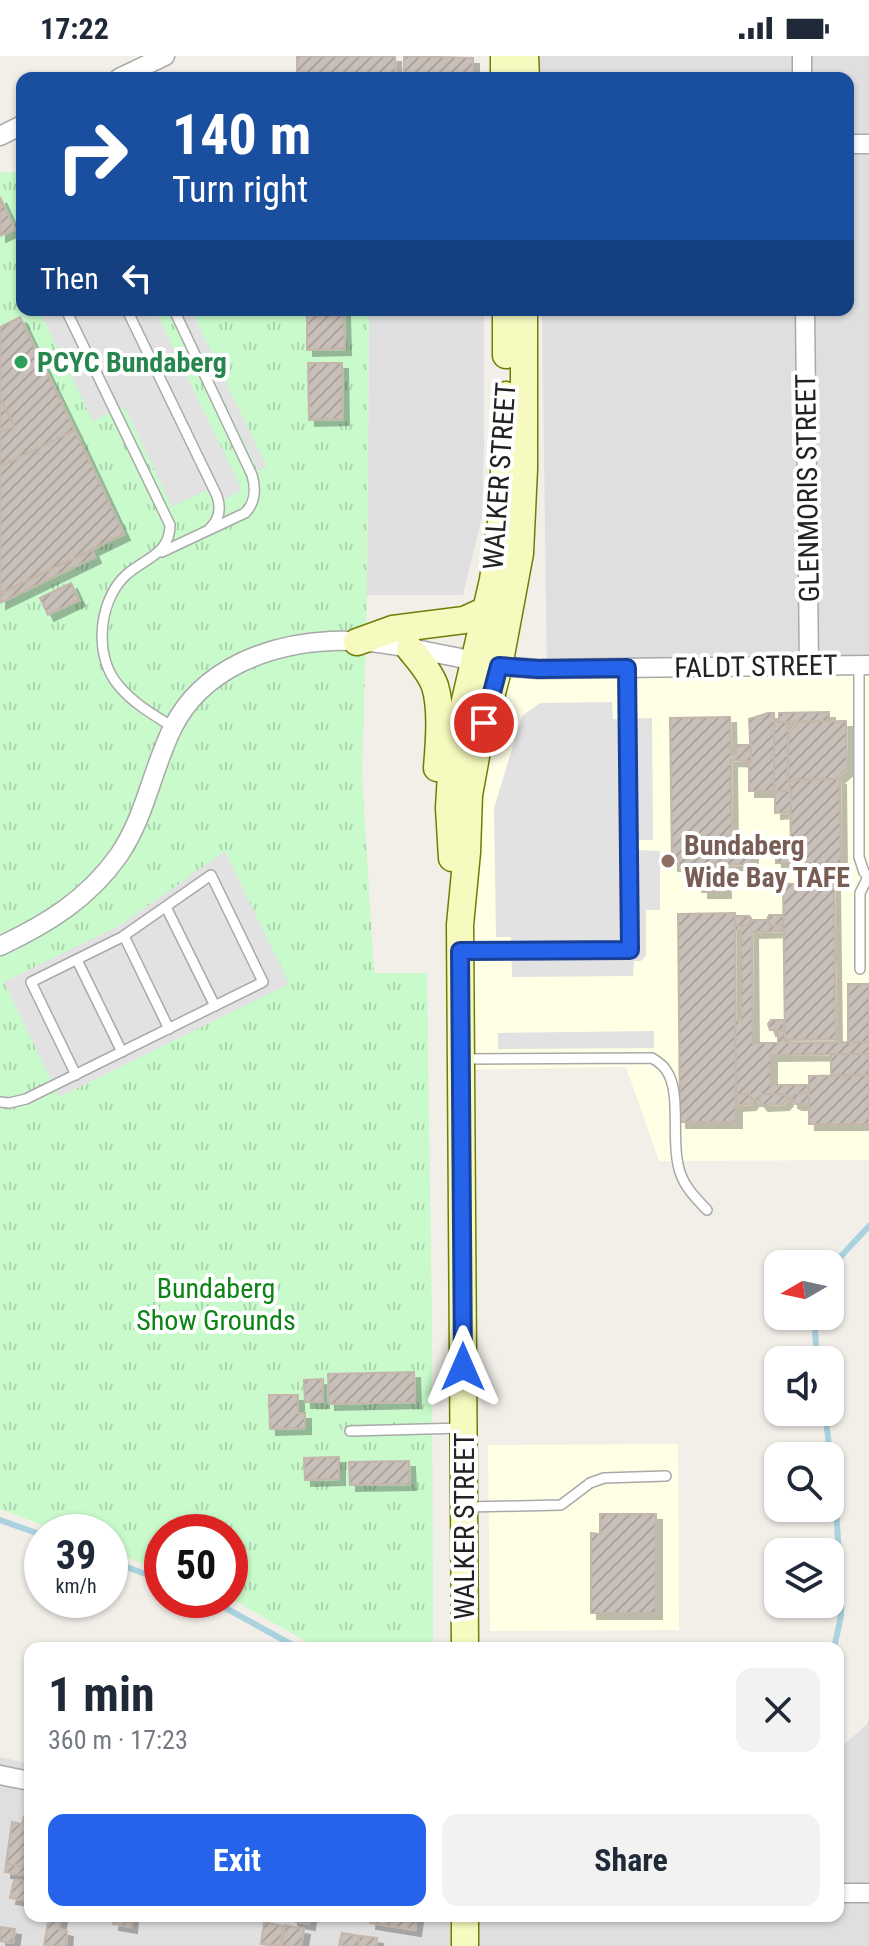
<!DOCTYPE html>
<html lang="en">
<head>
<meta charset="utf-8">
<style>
  :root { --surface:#fff; --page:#f2f2f3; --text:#1f2937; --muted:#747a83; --accent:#2563eb }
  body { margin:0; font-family:"Roboto Condensed",sans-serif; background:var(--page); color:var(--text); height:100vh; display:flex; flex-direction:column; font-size:30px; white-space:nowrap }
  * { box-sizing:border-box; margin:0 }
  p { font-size:26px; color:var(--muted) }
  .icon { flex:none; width:44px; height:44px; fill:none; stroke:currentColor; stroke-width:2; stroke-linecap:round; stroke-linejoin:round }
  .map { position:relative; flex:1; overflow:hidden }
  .panel { position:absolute; left:24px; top:1586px; width:820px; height:280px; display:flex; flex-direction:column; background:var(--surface); border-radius:16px; box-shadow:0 2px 6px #0004 }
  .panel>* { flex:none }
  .guide { position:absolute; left:16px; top:16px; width:838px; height:244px; border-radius:16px; box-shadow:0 2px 6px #0004; background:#1a4fa0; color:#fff; overflow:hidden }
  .needle { width:52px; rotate:261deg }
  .controls { position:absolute; left:764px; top:1194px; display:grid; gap:16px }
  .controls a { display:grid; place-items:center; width:80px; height:80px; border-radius:16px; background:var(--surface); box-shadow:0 2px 6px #0004; font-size:40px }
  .speed { position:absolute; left:24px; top:1458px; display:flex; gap:16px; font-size:40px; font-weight:700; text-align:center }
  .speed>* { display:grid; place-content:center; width:104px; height:104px; border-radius:50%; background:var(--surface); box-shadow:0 2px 6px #0004; line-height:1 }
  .speed small { font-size:20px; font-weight:400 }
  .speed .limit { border:12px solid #d22; background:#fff; color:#111 }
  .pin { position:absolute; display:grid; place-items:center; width:68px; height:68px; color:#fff; margin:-34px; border:4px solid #fff; border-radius:50%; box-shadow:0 2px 8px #0007 }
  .me { position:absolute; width:88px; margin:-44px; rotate:0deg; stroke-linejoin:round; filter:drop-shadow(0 0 6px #0008) }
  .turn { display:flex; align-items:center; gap:28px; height:168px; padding:0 24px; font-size:36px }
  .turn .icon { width:104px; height:104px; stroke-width:2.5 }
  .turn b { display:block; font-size:56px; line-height:68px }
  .then { display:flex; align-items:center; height:76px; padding:0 24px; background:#0003; gap:16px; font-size:30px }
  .round { display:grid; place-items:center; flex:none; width:84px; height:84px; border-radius:16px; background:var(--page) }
  .overview { display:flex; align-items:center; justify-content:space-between; height:136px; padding:0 24px }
  h1 { font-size:48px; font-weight:700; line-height:60px }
  .primary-button { display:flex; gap:16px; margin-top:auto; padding:16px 24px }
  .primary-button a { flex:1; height:92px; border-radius:16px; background:var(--accent); color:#fff; font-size:32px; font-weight:700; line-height:92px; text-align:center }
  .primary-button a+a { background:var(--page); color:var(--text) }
  .status { display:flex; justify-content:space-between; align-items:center; height:56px; padding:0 40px; background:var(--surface); direction:ltr }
  .status svg { height:22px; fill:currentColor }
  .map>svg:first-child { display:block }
  .residential { fill:#e0dfdf }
  .education { fill:#ffffe5 }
  .park { fill:url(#park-tufts) }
  .parking { fill:#e2e2e2 }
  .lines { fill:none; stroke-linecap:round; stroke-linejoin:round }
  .stream { stroke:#aad3df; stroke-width:6 }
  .building { fill:url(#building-hatch); stroke:#c4b6ab; stroke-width:2; filter:url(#shadow) }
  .service-casing { stroke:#a9a9a9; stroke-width:12 }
  .minor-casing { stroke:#a9a9a9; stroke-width:21 }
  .secondary-casing { stroke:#707d05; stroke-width:29 }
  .service { stroke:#fff; stroke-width:9 }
  .minor { stroke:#fff; stroke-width:18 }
  .secondary { stroke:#f7fabf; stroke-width:26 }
  .route-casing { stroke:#184099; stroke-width:20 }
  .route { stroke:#2563eb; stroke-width:14 }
  .leisure-dot { fill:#2e9e5b; stroke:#fff; stroke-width:3 }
  .education-dot { fill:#8d6e63; stroke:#fff; stroke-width:3 }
  .labels { text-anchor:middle; stroke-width:8; stroke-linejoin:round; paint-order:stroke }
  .leisure-label { font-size:28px; font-weight:bold; fill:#27864d; stroke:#fff; text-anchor:start }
  .street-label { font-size:28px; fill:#222; stroke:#fff }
  .education-label { font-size:28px; font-weight:bold; fill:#785e54; stroke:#fff; text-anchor:start }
  .park-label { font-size:28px; fill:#0c8416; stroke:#fff }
</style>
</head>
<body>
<div class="status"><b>17:22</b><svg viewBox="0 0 49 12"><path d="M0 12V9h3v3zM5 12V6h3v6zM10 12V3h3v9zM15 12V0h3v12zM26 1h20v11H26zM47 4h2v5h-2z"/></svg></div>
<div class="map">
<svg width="869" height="1890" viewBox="0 0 869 1890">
  <defs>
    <pattern id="park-tufts" width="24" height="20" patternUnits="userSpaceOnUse" patternTransform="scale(2)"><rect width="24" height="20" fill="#c8facc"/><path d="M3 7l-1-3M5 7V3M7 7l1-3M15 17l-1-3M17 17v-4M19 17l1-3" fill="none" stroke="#acd6af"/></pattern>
    <pattern id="building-hatch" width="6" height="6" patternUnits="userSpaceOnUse" patternTransform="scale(2)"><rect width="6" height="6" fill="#c7bfb8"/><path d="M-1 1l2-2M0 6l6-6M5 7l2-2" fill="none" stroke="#aba49e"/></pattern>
    <filter id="shadow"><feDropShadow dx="6" dy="6" stdDeviation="0" flood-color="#0004"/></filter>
  </defs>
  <rect width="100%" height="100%" fill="#f2efe9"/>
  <g class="residential">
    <polygon points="539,0 869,0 869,612 547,615 542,254 848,254 848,22 540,22"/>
    <polygon points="369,254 484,254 484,390 482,461 463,539 367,539"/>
    <polygon points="869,1660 869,1890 0,1890 0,1701 30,1708 30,1860 838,1860 838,1694 867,1668"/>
  </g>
  <g class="education">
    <polygon points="500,612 869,612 869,1104 659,1105 626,1011 463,1014 462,869"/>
    <polygon points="678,1388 679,1574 490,1575 488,1389"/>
  </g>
  <polygon class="park" points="0,116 22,117 22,254 369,254 367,539 362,717 374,917 427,917 432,1271 433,1592 318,1592 230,1542 230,1476 162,1476 162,1515 110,1495 110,1476 61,1476 0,1453"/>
  <g class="parking">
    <polygon points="55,254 155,254 242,434 221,445 213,431 172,451 124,350 93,365 42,260"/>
    <polygon points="180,254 191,254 267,411 258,415"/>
    <polygon points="612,646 613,663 652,662 653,784 638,784 638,794 660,795 660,854 646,854 646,899 641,905 634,905 633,920 512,921 511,881 496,881 494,752 522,660 540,647"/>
    <polygon points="225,795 289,928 59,1041 4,926 121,869"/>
    <polygon points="654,975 654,992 498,993 498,977"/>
  </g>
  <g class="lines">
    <g class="stream">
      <polyline points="830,1212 869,1170"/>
      <polyline points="814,1260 817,1304"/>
      <polyline points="825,1356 835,1439 840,1513 841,1560 834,1592"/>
      <polyline points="0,1464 42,1479"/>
      <polyline points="110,1505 162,1524"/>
      <polyline points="211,1544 298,1592"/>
    </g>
  </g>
  <g class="building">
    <polygon points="297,0 395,0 396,22 297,22"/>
    <polygon points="404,0 473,2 473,22 404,22"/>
    <polygon points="0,141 15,173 0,180"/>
    <polygon points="307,254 344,254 345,293 307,294"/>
    <polygon points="20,261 75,374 0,411 0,377 14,370 0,341 0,271"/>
    <polygon points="308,307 342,307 343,363 309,364"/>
    <polygon points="0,341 14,370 0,377"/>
    <polygon points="75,374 124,478 0,538 0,411"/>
    <polygon points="92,494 95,501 0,547 0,538"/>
    <polygon points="71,527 79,544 48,559 40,542"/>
    <polygon points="829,656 829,665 779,666 779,657"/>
    <polygon points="768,657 774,657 774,735 749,735 749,704 751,705 749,663"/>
    <polygon points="730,661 731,698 736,698 736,689 751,689 751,705 731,704 732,786 752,786 752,808 672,809 670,662"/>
    <polygon points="846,665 847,713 836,723 788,724 787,679 799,666"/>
    <polygon points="774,666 788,666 788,724 790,724 791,735 774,735"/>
    <polygon points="840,723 841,807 791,807 790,724"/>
    <polygon points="775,735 791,735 791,756 775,757"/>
    <polygon points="775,786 791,786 791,807 776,807"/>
    <polygon points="695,808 724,808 725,836 702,836 703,817 697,816"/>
    <polygon points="783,828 834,828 836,983 785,984"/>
    <polygon points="735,857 736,1066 680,1066 678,858"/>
    <polygon points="769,859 783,859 783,869 769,869 767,864"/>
    <polygon points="735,860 749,860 751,862 751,867 746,870 735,870"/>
    <polygon points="751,864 767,864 771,870 783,869 783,875 752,876 753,987 778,987 778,975 784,974 785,984 787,984 787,987 869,986 869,998 771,999 771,1029 809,1029 809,1037 796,1038 792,1042 787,1042 783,1038 762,1038 758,1044 752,1044 750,1038 736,1038 735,965 741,965 741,875 735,875 735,870 749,869"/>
    <rect x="848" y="928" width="21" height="58"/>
    <polygon points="771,964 784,964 784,974 770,974 768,968"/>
    <polygon points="831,998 869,998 869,1019 831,1020"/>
    <polygon points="869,1019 869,1068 809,1068 809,1020"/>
    <polygon points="809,1037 809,1048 796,1048 792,1046 792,1041 794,1038"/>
    <polygon points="736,1038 750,1038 752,1045 750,1048 736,1049"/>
    <polygon points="762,1038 783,1038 785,1039 787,1044 783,1048 762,1049 758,1044"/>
    <polygon points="414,1316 415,1346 329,1348 328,1318"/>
    <polygon points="323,1323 323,1346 305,1346 304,1324"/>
    <polygon points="269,1339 298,1339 298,1357 305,1357 305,1372 270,1373"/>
    <polygon points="339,1401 339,1423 305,1424 304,1402"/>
    <polygon points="409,1405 410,1428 350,1429 349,1406"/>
    <polygon points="600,1458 656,1458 656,1557 591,1557 591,1477 600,1478"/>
    <polygon points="24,1761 30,1762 30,1812 6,1808 12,1766 22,1768"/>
    <polygon points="6,1808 30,1812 30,1820 5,1816"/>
    <polygon points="14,1824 30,1826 29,1845 10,1842"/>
    <polygon points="49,1860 61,1860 59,1873 67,1875 66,1890 44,1890"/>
    <polygon points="114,1860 132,1860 131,1871 113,1868"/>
    <polygon points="292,1860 310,1860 309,1868 292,1865"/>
    <polygon points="371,1860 417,1860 415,1874 370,1867"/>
    <polygon points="264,1866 283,1870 280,1890 261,1888"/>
    <polygon points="285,1869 304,1873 301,1890 282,1890"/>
    <polygon points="0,1871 15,1873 13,1887 0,1885"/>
    <polygon points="342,1877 360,1880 358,1890 339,1890"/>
    <polygon points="360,1880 377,1882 376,1890 358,1890"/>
  </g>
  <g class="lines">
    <defs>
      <g id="service">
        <path d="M 66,254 L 170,469 C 170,500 141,503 123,522 C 98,549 94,601 119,630 C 134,648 154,659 173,671"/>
        <path d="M 127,254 L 217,440 C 221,452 220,463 210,472"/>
        <path d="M 162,496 L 245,457 C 256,446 256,433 252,419 L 174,254"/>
        <polyline points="859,609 859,801 864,816 869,822"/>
        <polyline points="166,851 215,950"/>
        <polyline points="124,880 169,973"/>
        <polyline points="464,895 630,894 627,612"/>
        <polyline points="77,904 122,996"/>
        <polyline points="860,913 860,837 868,821"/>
        <path d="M 465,1003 L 652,1002 C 657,1005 663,1009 666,1014 C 683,1038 669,1088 681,1119 C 686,1133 697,1143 707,1154"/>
        <polyline points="0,1046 9,1047 26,1043 263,926 211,819 122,881 31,926 76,1019"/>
        <polyline points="350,1375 462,1372"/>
        <polyline points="468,1451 561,1449 590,1427 604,1422 666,1420"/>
      </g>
      <g id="minor">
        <polyline points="802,0 802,22"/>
        <polyline points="119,22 165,0"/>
        <polyline points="0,80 22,69"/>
        <polyline points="848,88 869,88"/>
        <polyline points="805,254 809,610"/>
        <polyline points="499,610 538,613 869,609"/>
        <path d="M 0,890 C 47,868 88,843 119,799 C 146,759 152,713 173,671 C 203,612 269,588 331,585 C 380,583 428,596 475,605"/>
        <polyline points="0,1719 30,1725"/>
        <polyline points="838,1837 869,1837"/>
      </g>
      <g id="secondary">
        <polyline points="504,0 504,22"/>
        <polyline points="525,0 526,22"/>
        <polyline points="506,254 506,299"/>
        <polyline points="357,586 393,573 464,564 486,554"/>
        <path d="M 410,593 C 419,604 430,616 435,630 C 442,653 439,688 437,712"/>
        <polyline points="452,802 449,752 452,701 493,524 503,452 506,339"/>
        <polyline points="465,1592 460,869 467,796 469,739 477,695 499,610 520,497 524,413 524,254"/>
        <polyline points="465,1860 465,1890"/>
      </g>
    </defs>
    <use href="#service" class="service-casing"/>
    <use href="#minor" class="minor-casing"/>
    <use href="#secondary" class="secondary-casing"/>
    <use href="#service" class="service"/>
    <use href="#minor" class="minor"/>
    <use href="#secondary" class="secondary"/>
  </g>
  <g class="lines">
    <defs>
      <polyline id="route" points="463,1311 460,895 630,894 627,612 538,613 499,610 484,667"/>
    </defs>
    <use href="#route" class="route-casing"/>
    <use href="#route" class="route"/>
  </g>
  <circle class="leisure-dot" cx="21" cy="306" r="8"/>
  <circle class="education-dot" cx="668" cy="805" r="8"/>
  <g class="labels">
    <g class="leisure-label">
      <text x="37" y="316">PCYC Bundaberg</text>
    </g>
    <g class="street-label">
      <text transform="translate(499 420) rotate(-86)" y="10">WALKER STREET</text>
      <text transform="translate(807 432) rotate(-91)" y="10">GLENMORIS STREET</text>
      <text transform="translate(756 610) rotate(-1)" y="10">FALDT STREET</text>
      <text transform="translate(464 1470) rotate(-90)" y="10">WALKER STREET</text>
    </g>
    <g class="education-label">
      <text x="684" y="799">Bundaberg<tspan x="684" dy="32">Wide Bay TAFE</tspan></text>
    </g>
    <g class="park-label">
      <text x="216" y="1242">Bundaberg<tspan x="216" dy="32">Show Grounds</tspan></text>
    </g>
  </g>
</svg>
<div class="controls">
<a><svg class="needle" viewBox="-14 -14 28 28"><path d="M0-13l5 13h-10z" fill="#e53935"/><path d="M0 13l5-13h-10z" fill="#747a83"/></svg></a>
<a><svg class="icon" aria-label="sound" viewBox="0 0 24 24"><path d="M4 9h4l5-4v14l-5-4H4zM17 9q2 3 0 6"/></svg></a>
<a><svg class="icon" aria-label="search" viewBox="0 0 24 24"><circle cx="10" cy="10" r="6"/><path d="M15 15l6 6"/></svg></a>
<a><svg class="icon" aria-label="layers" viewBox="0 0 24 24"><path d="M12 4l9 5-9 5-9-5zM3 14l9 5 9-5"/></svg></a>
</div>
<div class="speed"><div>39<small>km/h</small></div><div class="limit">50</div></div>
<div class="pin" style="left:484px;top:667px;background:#d93025"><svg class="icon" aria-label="arrive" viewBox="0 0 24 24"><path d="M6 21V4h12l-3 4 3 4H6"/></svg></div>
<svg class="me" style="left:463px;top:1311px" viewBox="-20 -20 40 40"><path d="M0-17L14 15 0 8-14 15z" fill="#2563eb" stroke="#fff" stroke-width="4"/></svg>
<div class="guide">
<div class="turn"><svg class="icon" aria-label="right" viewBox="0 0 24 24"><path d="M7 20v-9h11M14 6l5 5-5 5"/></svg><div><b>140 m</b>Turn right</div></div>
<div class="then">Then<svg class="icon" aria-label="left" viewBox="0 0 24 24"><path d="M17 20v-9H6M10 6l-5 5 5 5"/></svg></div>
</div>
<section class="panel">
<div class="overview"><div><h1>1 min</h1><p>360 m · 17:23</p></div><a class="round"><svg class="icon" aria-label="close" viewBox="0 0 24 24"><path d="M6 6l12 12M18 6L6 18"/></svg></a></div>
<div class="primary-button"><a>Exit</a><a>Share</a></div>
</section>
</div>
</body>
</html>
